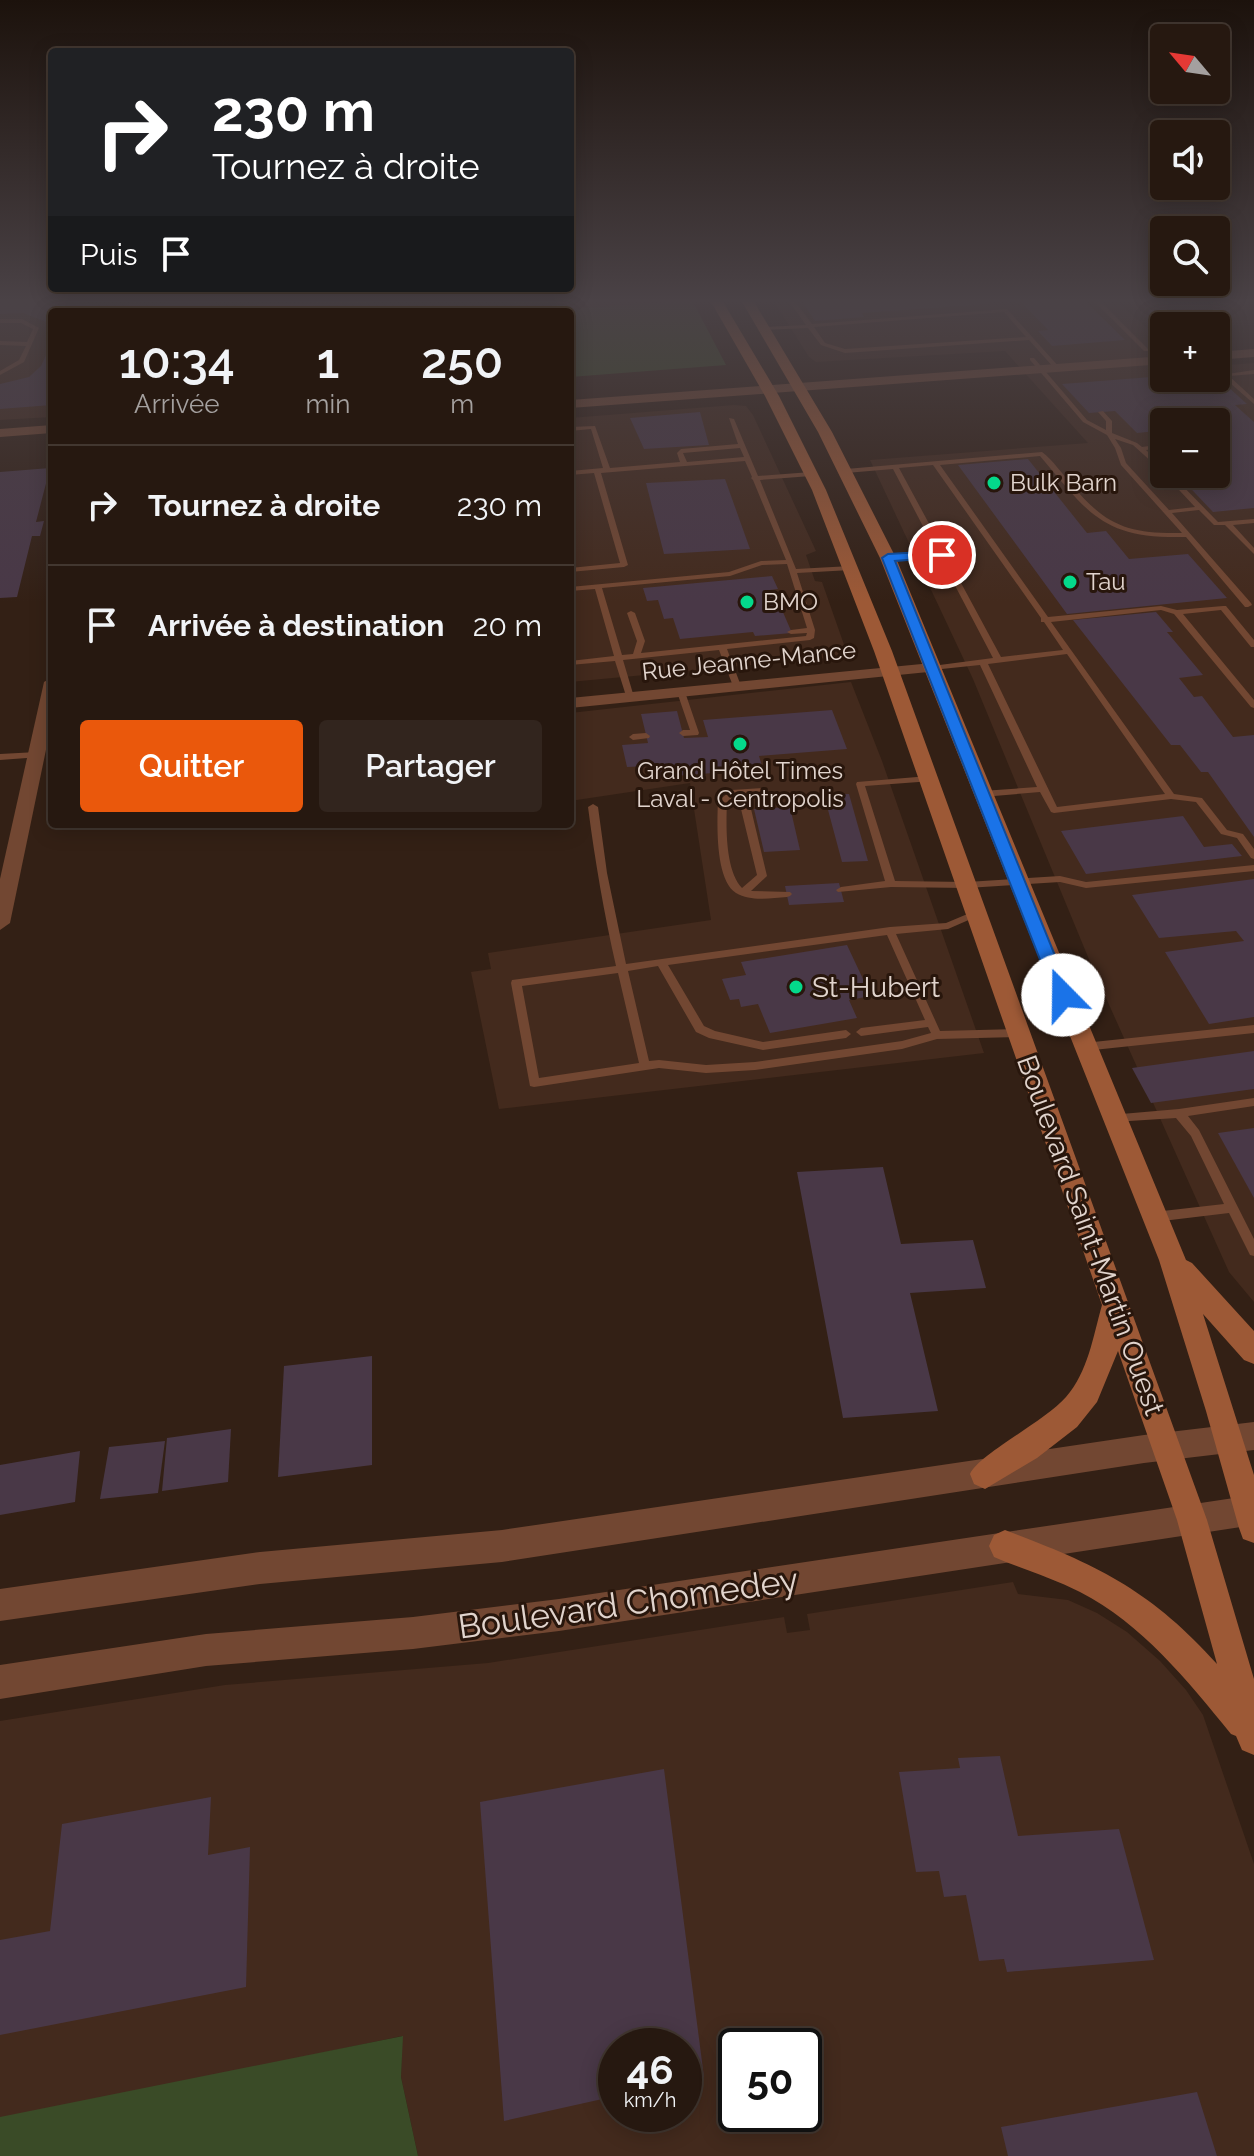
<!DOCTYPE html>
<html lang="fr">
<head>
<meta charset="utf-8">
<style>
  :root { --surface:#261810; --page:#32251e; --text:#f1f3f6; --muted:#a4a09f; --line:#423730; --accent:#ea580c }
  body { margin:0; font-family:Raleway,sans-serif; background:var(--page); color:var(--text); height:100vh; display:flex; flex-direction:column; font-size:30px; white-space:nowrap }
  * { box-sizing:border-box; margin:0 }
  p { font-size:26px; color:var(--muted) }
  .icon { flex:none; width:44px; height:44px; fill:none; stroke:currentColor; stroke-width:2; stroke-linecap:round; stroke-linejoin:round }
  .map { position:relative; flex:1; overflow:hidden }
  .sheet { position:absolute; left:48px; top:308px; width:526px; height:520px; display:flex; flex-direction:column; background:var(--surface); border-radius:8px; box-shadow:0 4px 20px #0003,0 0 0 2px var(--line) }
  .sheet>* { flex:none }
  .hud { position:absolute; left:48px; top:48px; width:526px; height:244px; border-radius:8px; box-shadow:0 4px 20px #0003,0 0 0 2px var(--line); background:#202124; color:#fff; overflow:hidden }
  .needle { width:52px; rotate:299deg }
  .tools { position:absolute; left:1150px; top:24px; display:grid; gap:16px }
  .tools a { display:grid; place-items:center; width:80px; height:80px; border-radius:8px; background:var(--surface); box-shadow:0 4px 20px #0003,0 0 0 2px var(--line); font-size:40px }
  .speed { position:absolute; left:598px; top:2028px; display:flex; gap:16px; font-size:40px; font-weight:700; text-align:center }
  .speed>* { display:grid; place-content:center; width:104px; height:104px; border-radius:50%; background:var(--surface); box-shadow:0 4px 20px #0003,0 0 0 2px var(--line); line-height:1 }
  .speed small { font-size:20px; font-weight:400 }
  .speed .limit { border:4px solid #111; border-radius:12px; background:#fff; color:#111 }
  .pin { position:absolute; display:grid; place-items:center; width:68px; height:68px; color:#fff; margin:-34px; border:4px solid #fff; border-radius:50%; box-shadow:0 2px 8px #0007 }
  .me { position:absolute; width:88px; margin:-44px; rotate:338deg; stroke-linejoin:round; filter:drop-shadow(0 0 6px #0008) }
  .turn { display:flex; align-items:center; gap:28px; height:168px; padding:0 32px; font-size:36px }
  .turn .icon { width:104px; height:104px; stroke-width:2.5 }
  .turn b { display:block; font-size:56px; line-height:68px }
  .then { display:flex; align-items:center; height:76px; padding:0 32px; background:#0003; gap:16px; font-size:30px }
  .eta { display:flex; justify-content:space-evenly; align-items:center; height:136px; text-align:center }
  .eta b { font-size:48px; font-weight:600; line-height:56px }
  .button { display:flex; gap:16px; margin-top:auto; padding:16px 32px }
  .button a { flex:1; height:92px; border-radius:8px; background:var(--accent); color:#fff; font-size:32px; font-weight:600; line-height:92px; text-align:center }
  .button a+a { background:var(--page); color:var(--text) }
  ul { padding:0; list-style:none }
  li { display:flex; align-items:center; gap:24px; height:120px; padding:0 32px; border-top:2px solid var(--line) }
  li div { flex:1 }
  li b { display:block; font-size:30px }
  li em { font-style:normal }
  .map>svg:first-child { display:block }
  .built { fill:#432a1d; fill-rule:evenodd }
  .green { fill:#3a4b27 }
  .building { fill:#493847 }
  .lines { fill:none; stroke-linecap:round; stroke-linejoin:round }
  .service { fill:#724732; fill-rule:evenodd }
  .minor { fill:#724732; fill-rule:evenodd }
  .tertiary { fill:#724732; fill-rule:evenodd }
  .secondary { fill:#9d5936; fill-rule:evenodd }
  .route { fill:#1a73e8; stroke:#114b97; stroke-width:2 }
  .poi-dot { fill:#04d98b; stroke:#28160c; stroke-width:3 }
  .labels { text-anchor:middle; stroke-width:6; stroke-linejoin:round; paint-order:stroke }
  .far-poi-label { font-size:24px; fill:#e1d4cd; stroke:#28160c; text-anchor:start }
  .far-street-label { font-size:24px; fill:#e1d4cd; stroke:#28160c }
  .poi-label { font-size:28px; fill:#e1d4cd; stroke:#28160c; text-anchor:start }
  .street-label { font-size:28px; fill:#e1d4cd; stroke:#28160c }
  .near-street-label { font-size:34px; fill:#e1d4cd; stroke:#28160c }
</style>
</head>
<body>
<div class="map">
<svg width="1254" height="2156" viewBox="0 0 1254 2156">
  <rect width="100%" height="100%" fill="#332015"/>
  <g class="built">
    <polygon points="0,300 692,300 532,312 52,312 52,417 0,420"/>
    <path d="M 773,300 L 1115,300 L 1164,343 L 1164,378 L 1216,378 L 1216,366 L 1254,363 L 1254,1302 L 1229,1272 L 1093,969 L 973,679 L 870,460 L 1088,443 L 1005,351 L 816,362 L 809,357 ZM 1164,422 L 1216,422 L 1216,474 L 1164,474 Z"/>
    <polygon points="734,405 746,406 753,415 816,551 806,555 815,581 822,582 848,656 570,682 570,418"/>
    <polygon points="851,682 882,761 984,1053 499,1109 471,972 491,969 488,953 711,920 690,783 570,801 570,713"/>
    <path d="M 1013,1582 L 1018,1594 L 1068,1600 L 1097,1613 L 1127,1632 L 1160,1661 L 1186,1690 L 1203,1715 L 1254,1864 L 1254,2156 L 418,2156 L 401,2077 L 402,2036 L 0,2121 L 0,1721 L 225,1685 L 488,1663 L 784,1617 L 787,1633 L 810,1630 L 807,1614 ZM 616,2046 L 684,2046 L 684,2114 L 616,2114 ZM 736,2046 L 804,2046 L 804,2114 L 736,2114 Z"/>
  </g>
  <g class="green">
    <polygon points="692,300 726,365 570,377 570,312 532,312"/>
    <polygon points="403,2036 401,2077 418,2156 0,2156 0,2117"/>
  </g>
  <g class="building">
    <polygon points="5,300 76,300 98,306 97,309 115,308 113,312 52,312 52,324 23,313 0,314 0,302"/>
    <polygon points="177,300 204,300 216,303 202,308 202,312 151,312 151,306"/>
    <polygon points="801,300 985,300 989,304 862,313 864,317 815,321"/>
    <polygon points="1019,300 1084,300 1125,340 1052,346 1038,331 1048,330"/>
    <polygon points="52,352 52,405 0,409 0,384 29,377 41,366 47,353"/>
    <polygon points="1164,376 1216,378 1216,376 1247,404 1235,405 1254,422 1254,508 1213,512 1177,474 1216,474 1216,422 1164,422 1164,438 1157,431 1137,433 1115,411 1089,413 1062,384"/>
    <polygon points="700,412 709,445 644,449 630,418"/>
    <polygon points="1028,459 1087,533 1106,531 1129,559 1188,554 1227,598 1067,614 958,465"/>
    <polygon points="50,468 36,522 44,521 40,536 32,536 17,597 0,598 0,472"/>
    <polygon points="725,479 750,549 664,554 646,483"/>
    <polygon points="772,576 778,589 770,590 776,596 792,633 755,636 753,632 680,639 673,618 664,619 658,600 647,601 643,588"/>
    <polygon points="1156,612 1173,632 1167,632 1203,675 1179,678 1194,697 1202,696 1233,737 1254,735 1254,837 1208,772 1201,772 1180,745 1171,745 1073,620"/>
    <polygon points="832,710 847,749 759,756 763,769 650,778 648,766 627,767 622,745 648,743 641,714 677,711 684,738 708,737 703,720"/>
    <polygon points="849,794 858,826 868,861 842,862 824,795"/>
    <polygon points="790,807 800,850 764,852 754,809"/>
    <polygon points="1183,816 1204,847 1232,844 1242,856 1086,874 1061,831"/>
    <polygon points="1254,879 1254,1017 1209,1024 1165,952 1244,941 1236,931 1159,938 1132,895"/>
    <polygon points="839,883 844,902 789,905 785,886"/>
    <polygon points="847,945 871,996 849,1000 857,1018 770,1033 758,1004 741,1007 739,999 730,1000 722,979 746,975 741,962"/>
    <polygon points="1254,1051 1254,1089 1151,1103 1132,1068"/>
    <polygon points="1254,1128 1254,1198 1218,1133"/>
    <polygon points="883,1167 901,1244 973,1240 986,1288 910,1293 938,1411 843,1418 797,1172"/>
    <polygon points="372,1356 372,1465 278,1477 284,1366"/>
    <polygon points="231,1429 228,1482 162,1491 167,1438"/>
    <polygon points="165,1441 158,1493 100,1499 109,1447"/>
    <polygon points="80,1451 75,1502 0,1515 0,1465"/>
    <polygon points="1000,1756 1018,1836 1119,1829 1154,1960 1007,1972 1004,1959 979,1961 966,1895 944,1897 939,1871 916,1872 899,1772 960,1768 958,1758"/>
    <polygon points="664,1769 704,2077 684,2081 684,2046 616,2046 616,2096 504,2121 480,1802"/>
    <polygon points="211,1797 208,1855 250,1847 246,1987 0,2035 0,1940 50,1931 62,1824"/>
    <polygon points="1197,2092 1217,2156 1008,2156 1001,2127"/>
  </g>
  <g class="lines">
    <g class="service">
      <polygon points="370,300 372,303 244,309 233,312 224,312 244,305"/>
      <polygon points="508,300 518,301 582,300 579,302 517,305"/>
      <path d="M 788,300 L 794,300 L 812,324 L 1007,309 L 1060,368 L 1055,369 L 1029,340 L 845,353 L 821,345 L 808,328 L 763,330 L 765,327 L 806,325 ZM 1004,312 L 1026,337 L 845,349 L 825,343 L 814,327 Z"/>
      <polygon points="1093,300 1099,300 1148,349 1148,351 1144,351"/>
      <polygon points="0,319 22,319 39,328 24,362 0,375 0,371 19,360 26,346 0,345 0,341 27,342 33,329 21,323 0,323"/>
      <path d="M 1030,358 L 1034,358 L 1087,420 L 1106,430 L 1106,421 L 1098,412 L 1103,411 L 1112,421 L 1112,433 L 1137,443 L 1142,447 L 1164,444 L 1164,448 L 1146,450 L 1164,467 L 1164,473 L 1133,445 L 1115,439 L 1121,448 L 1126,463 L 1169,510 L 1195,507 L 1165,475 L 1164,474 L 1164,473 L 1171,474 L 1218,522 L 1254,519 L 1254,523 L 1233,525 L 1254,548 L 1254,554 L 1225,525 L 1214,525 L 1199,510 L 1172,513 L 1251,603 L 1252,605 L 1248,607 L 1245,607 L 1186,537 C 1103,539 1090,515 1040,456 L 940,465 L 1048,617 L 1161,606 L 1177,610 L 1223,606 L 1226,606 L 1254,640 L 1254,647 L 1251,647 L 1221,610 L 1183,614 L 1254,700 L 1254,708 L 1251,707 L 1174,614 L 1161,610 L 1051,622 L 1174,794 L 1202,798 L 1227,830 L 1243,834 L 1254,849 L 1254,859 L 1251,858 L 1237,838 L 1221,834 L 1196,802 L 1171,799 L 1054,813 L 1051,812 L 1040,792 L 982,797 L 978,794 L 982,791 L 1037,787 L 980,665 L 932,670 L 928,668 L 932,666 L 993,658 L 940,557 L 888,560 L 884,558 L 888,556 L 937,553 L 893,469 L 846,473 L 843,471 L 846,469 L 1042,452 C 1053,460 1062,474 1072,485 C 1106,526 1129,534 1182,533 L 1121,465 L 1115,448 L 1107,435 L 1083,422 L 1030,360 ZM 933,465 L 1041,618 L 1041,622 L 1044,622 L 1063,650 L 1001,657 L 899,468 ZM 1067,654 L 1165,794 L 1057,807 L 988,664 Z"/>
      <polygon points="1254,370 1254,374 1229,376 1254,399 1254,404 1221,375"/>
      <path d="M 729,418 L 734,419 L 758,476 L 811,472 L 814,474 L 811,476 L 760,480 L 796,569 L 851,566 L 855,568 L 851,570 L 797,573 L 815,630 L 814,638 L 810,640 L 727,649 L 741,686 L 740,688 L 737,688 L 733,686 L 719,650 L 623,660 L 634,697 L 633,699 L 627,699 L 615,661 L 570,665 L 570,661 L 614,656 L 595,589 L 570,591 L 570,587 L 729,572 L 761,561 L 786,560 L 753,480 L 751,478 L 752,477 L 745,461 L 601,473 L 628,565 L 624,567 L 570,572 L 570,568 L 620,563 L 594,473 L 570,475 L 570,471 L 603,468 L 591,429 L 570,431 L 570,427 L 595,426 L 610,468 L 680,462 L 677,453 L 681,449 L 738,444 ZM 740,448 L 744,457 L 687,462 L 683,453 ZM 787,564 L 807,628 L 791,630 L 787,632 L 791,634 L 807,633 L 806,636 L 641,653 L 645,641 L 635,613 L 631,611 L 627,613 L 637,641 L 633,654 L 622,655 L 602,588 L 730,576 L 762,565 Z"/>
      <polygon points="678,690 684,690 685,692 699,733 698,735 683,736 679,733 683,730 690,730 677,692"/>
      <polygon points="646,733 650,736 649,738 633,740 629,737 633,734"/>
      <polygon points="37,752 41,755 40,757 0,760 0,754"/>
      <polygon points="929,776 933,779 932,781 865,786 895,881 967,882 1060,876 1086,882 1254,865 1254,871 1086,888 1060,882 967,888 891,887 838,892 836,890 841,887 885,881 856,784 857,782"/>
      <path d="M 763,788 L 767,791 L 752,801 L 751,809 L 767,876 L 751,891 L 790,892 L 792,894 L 790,896 L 787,897 C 771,898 751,902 736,893 C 715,880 717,823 718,801 L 732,790 ZM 751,794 L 743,800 L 741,809 L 757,875 L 742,888 C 725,870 726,826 727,802 L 737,795 Z"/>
      <path d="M 593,804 L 598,807 L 607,873 L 626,964 L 890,927 L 946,923 L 977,910 L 982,913 L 980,915 L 948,929 L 896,934 L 940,1031 L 1019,1029 L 1024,1033 L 1019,1037 L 937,1039 L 902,1049 L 755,1070 L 706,1073 L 659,1068 L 534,1087 L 530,1086 L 511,983 L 512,980 L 616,966 C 604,913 595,861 588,807 ZM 887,935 L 925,1020 L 861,1028 L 856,1032 L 861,1036 L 928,1027 L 931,1033 L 902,1041 L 755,1062 L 706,1065 L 659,1060 L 649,1061 L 628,971 L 658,966 L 696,1032 L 709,1038 L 763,1050 L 846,1038 L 851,1034 L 846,1030 L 763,1042 L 715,1031 L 704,1026 L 668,965 ZM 618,973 L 639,1063 L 539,1078 L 522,986 Z"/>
      <polygon points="1254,1025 1254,1033 1084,1051 1079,1047 1084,1043"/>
      <polygon points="1254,1098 1254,1106 1188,1116 1199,1130 1254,1239 1254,1256 1250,1255 1229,1213 1154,1222 1150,1221 1148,1217 1150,1213 1154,1212 1224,1204 1191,1136 1176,1118 1114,1122 1110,1121 1108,1118 1110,1115 1179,1109"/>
    </g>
    <g class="minor">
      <polygon points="130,300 140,300 139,312 127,312"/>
      <polygon points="932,663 938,665 938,671 570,708 570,698"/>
      <polygon points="52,677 52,721 10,923 0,930 0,879 44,682"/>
    </g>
    <g class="tertiary">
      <polygon points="1254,349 1254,357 1216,360 1216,352"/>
      <polygon points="1164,356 1164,364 570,408 570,400"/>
      <polygon points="52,425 52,433 0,437 0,429"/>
      <polygon points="1254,1422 1254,1450 1144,1463 502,1562 260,1584 0,1621 0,1589 260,1552 502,1530 1144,1435"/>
      <polygon points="1254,1495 1254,1525 559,1631 413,1649 206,1666 0,1699 0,1665 206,1634 413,1617 559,1599"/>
    </g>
    <g class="secondary">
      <path d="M 710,300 L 722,300 L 779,396 L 826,490 L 892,651 L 1207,1520 L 1254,1679 L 1254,1755 L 1242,1750 L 1236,1736 L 1231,1734 C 1187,1680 1142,1624 1080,1592 C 1052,1578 1022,1569 994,1557 L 989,1546 L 994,1535 L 1005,1530 C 1096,1564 1151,1590 1217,1664 L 1177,1520 L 1118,1351 L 1097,1402 L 1077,1427 L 1037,1458 L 985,1489 L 974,1484 L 970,1474 C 979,1454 1044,1422 1066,1397 C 1088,1372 1093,1337 1102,1305 L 874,651 L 812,490 L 765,396 Z"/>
      <polygon points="741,300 753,300 832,432 896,558 1186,1260 1192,1263 1254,1331 1254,1364 1244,1360 1203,1314 1254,1475 1254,1543 1243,1539 1239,1528 1206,1411 1159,1260 880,558 818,432"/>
    </g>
  </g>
  <linearGradient id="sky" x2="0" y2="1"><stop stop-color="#1c120c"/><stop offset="0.5" stop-color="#4a4246"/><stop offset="1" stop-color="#4a4246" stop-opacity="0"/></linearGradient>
  <rect width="1254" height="602" fill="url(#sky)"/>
  <polygon class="route" points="942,551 948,555 946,557 895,561 1071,995 1063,1001 1054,995 882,558 888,554"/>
  <g class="poi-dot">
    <circle cx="994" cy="483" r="8"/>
    <circle cx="1070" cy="582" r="8"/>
    <circle cx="747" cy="602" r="8"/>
    <circle cx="740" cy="744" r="8"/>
    <circle cx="796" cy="987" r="8"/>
  </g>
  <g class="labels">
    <g class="far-poi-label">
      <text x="1010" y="491">Bulk Barn</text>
      <text x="1086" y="590">Tau</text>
      <text x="763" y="610">BMO</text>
      <text x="740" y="779" text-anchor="middle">Grand Hôtel Times<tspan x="740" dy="28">Laval - Centropolis</tspan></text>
    </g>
    <g class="far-street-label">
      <text transform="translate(749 661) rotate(-6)" y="8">Rue Jeanne-Mance</text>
    </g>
    <g class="poi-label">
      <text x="812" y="997">St-Hubert</text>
    </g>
    <g class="street-label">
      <text transform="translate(1091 1235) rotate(70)" y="10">Boulevard Saint-Martin Ouest</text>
    </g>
    <g class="near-street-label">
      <text transform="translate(628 1603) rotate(-8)" y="12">Boulevard Chomedey</text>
    </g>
  </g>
</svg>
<div class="tools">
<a><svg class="needle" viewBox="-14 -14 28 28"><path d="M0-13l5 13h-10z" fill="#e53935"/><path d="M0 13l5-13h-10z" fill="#a4a09f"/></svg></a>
<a><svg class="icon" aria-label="sound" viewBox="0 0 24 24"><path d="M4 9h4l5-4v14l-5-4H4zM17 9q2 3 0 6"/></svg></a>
<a><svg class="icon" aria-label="search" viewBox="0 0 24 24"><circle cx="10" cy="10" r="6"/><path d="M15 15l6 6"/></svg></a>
<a>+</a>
<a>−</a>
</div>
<div class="speed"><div>46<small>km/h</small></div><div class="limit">50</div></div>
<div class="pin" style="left:942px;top:555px;background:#d93025"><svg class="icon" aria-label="arrive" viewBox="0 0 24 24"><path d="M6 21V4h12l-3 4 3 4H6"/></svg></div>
<svg class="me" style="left:1063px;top:995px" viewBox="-20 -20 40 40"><circle r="19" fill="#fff"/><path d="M0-13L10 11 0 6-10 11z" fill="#1a73e8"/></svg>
<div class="hud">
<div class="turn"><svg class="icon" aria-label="right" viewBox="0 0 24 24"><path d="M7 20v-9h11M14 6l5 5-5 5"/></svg><div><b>230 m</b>Tournez à droite</div></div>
<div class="then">Puis<svg class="icon" aria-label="arrive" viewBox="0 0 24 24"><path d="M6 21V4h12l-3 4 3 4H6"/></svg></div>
</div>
<section class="sheet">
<div class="eta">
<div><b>10:34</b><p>Arrivée</p></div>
<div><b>1</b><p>min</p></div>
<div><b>250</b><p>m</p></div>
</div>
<ul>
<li><svg class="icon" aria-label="right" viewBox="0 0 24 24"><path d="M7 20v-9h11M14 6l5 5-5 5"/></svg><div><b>Tournez à droite</b></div><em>230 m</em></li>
<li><svg class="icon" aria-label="arrive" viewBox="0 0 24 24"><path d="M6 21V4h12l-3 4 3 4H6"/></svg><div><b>Arrivée à destination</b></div><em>20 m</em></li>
</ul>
<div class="button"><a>Quitter</a><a>Partager</a></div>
</section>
</div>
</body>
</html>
